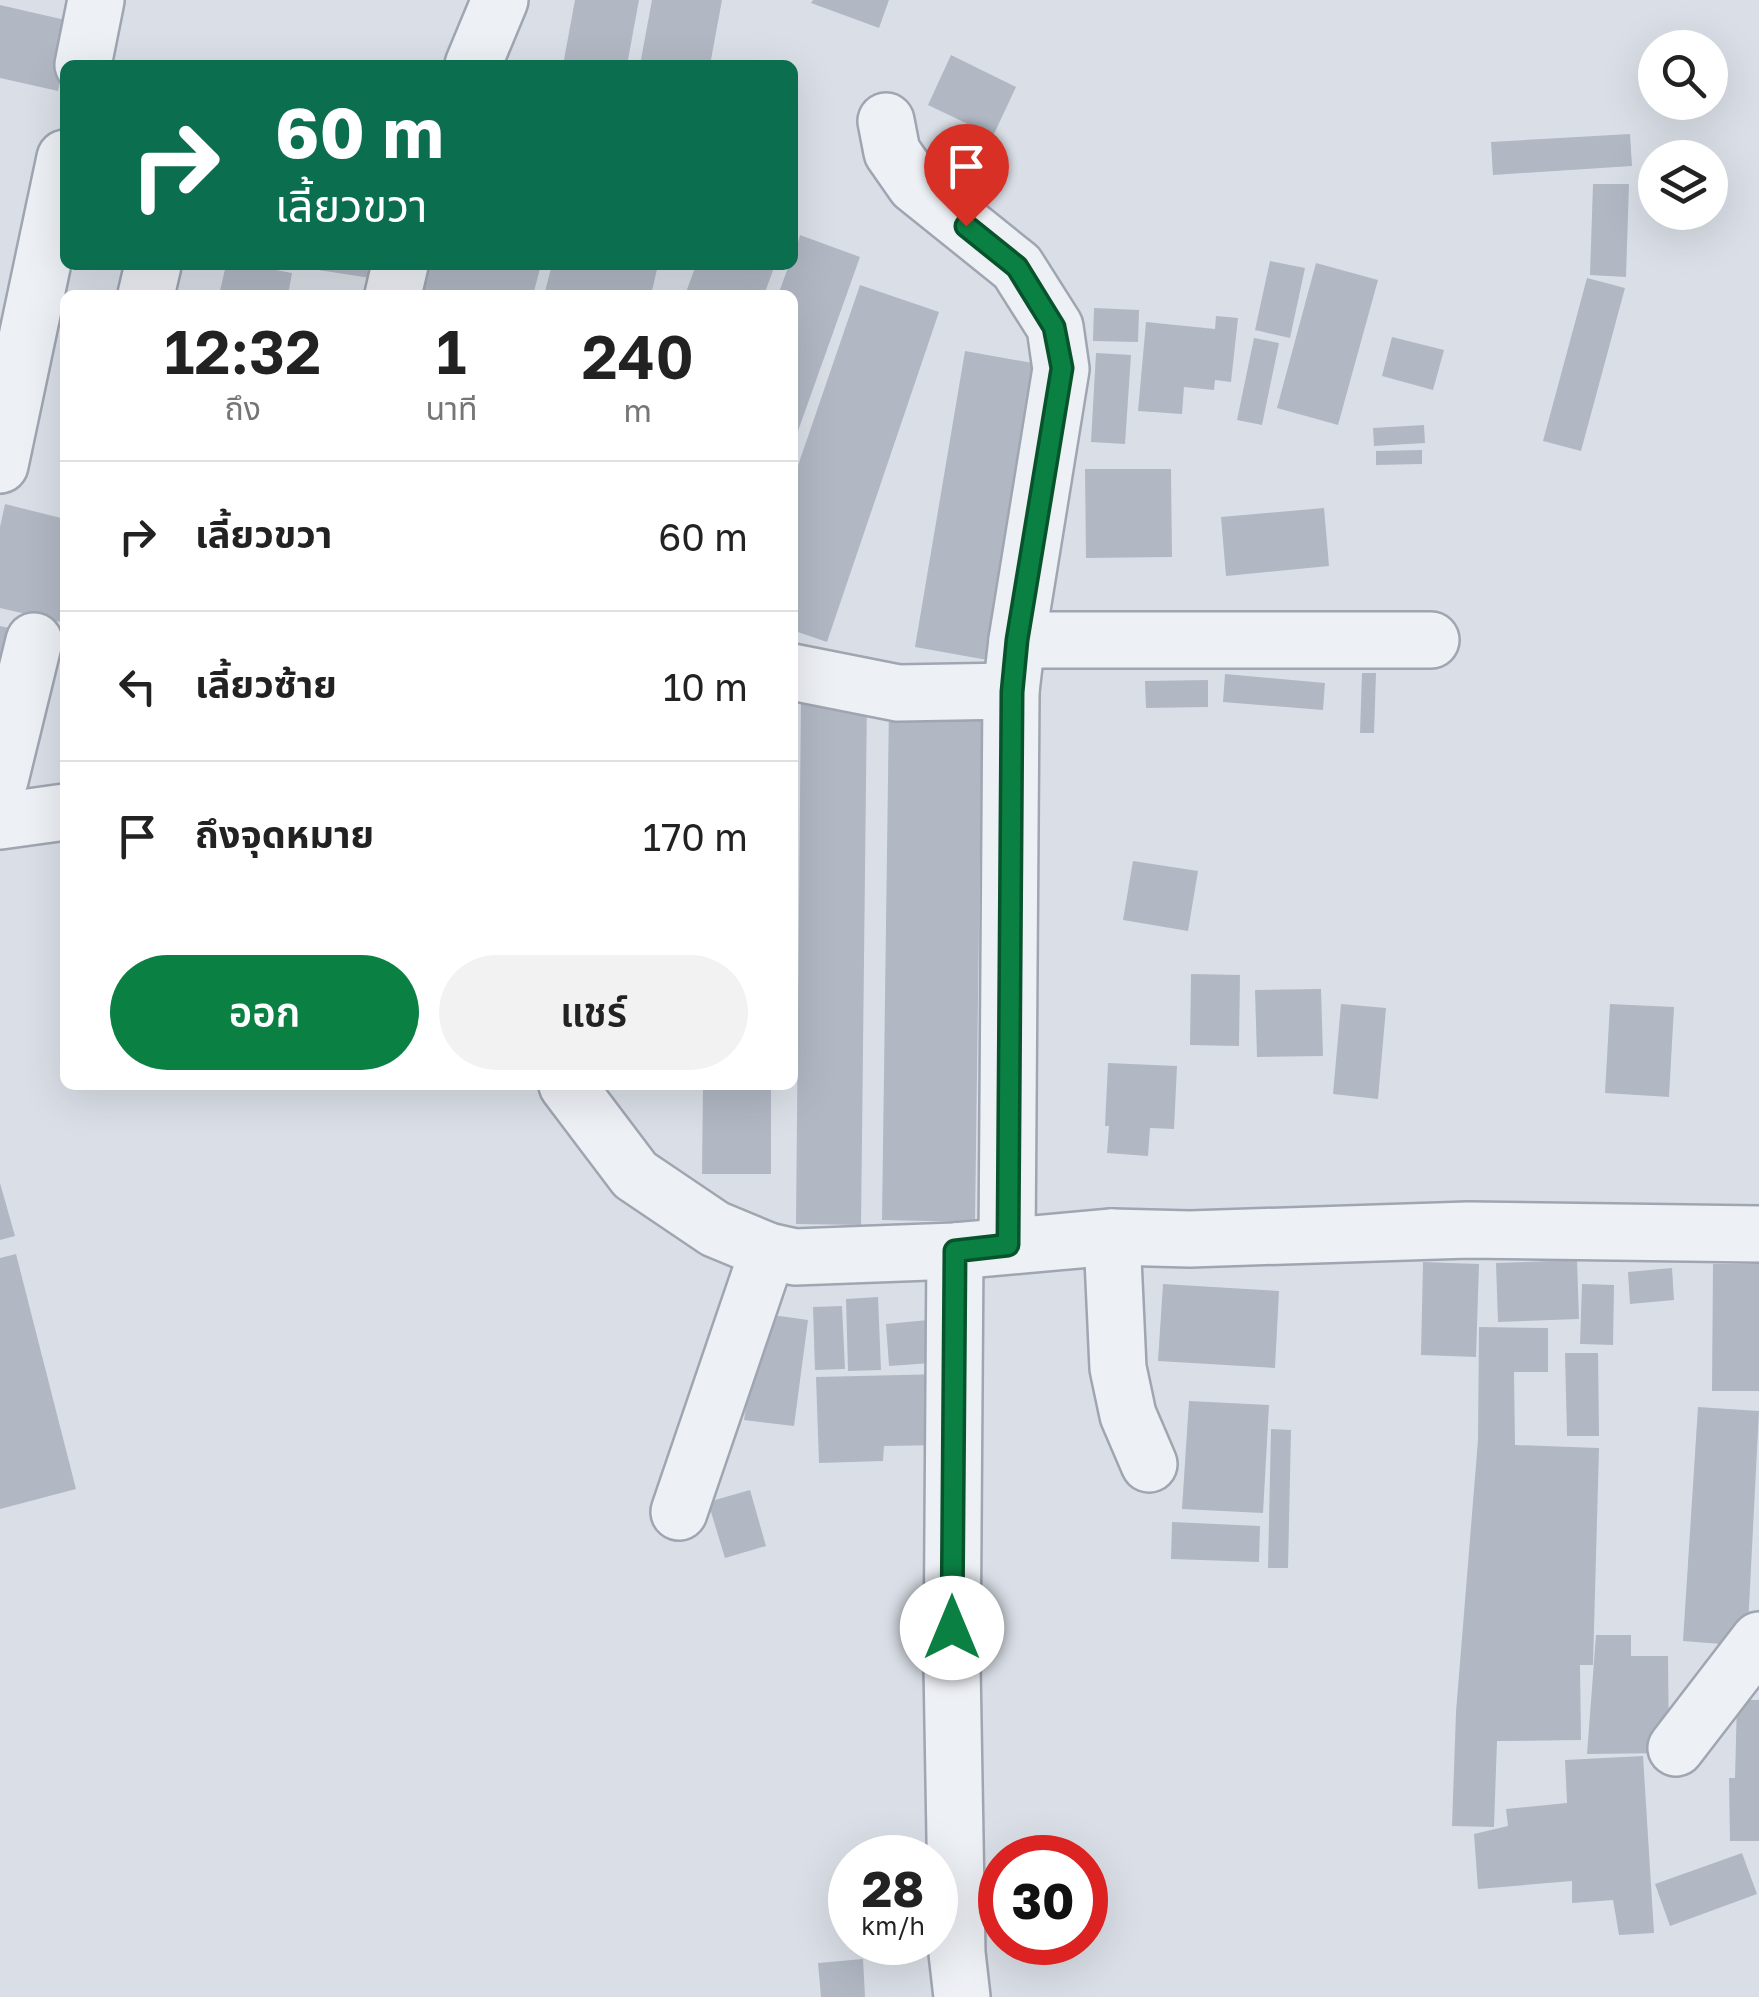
<!DOCTYPE html>
<html lang="th">
<head>
<meta charset="utf-8">
<style>
  :root { --surface:#fff; --page:#f2f2f2; --text:#222; --muted:#767676; --line:#e0e0e0; --accent:#0b8043 }
  body { margin:0; font-family:"Golos Text","Noto Sans Thai",sans-serif; background:var(--page); color:var(--text); height:100vh; display:flex; flex-direction:column; font-size:38px; white-space:nowrap }
  * { box-sizing:border-box; margin:0 }
  p { font-size:32px; color:var(--muted) }
  .icon { flex:none; width:55px; height:55px; fill:none; stroke:currentColor; stroke-width:2; stroke-linecap:round; stroke-linejoin:round }
  .map { position:relative; flex:1; overflow:hidden }
  .drawer { position:absolute; left:60px; top:290px; width:738px; height:800px; display:flex; flex-direction:column; background:var(--surface); border-radius:15px; box-shadow:0 10px 40px #0002 }
  .drawer>* { flex:none }
  .hud { position:absolute; left:60px; top:60px; width:738px; height:210px; border-radius:15px; box-shadow:0 10px 40px #0002; background:#0b6e4f; color:#fff; overflow:hidden }
  .controls { position:absolute; left:1638px; top:30px; display:grid; gap:20px }
  .controls a { display:grid; place-items:center; width:90px; height:90px; border-radius:50%; background:var(--surface); box-shadow:0 10px 40px #0002; font-size:50px }
  .speed { position:absolute; left:828px; top:1835px; display:flex; gap:20px; font-size:50px; font-weight:700; text-align:center }
  .speed>* { display:grid; place-content:center; width:130px; height:130px; border-radius:50%; background:var(--surface); box-shadow:0 10px 40px #0002; line-height:1 }
  .speed small { font-size:25px; font-weight:400 }
  .speed .limit { border:15px solid #d22; background:#fff; color:#111 }
  .pin { position:absolute; display:grid; place-items:center; width:85px; height:85px; color:#fff; margin:-102px -42px; border-radius:50% 50% 50% 0; rotate:-45deg; box-shadow:0 0 10px #0007 }
  .pin .icon { rotate:45deg }
  .me { position:absolute; width:110px; margin:-55px; rotate:0deg; stroke-linejoin:round; filter:drop-shadow(0 0 8px #0008) }
  .turn { display:flex; align-items:center; gap:35px; height:210px; padding:0 50px; font-size:45px }
  .turn .icon { width:130px; height:130px; stroke-width:2.5 }
  .turn b { display:block; font-size:70px; line-height:85px }
  .eta { display:flex; justify-content:space-evenly; align-items:center; height:170px; text-align:center }
  .eta b { font-size:60px; font-weight:600; line-height:70px }
  .cta { display:flex; gap:20px; margin-top:auto; padding:20px 50px }
  .cta a { flex:1; height:115px; border-radius:60px; background:var(--accent); color:#fff; font-size:40px; font-weight:600; line-height:115px; text-align:center }
  .cta a+a { background:var(--page); color:var(--text) }
  ul { padding:0; list-style:none }
  li { display:flex; align-items:center; gap:30px; height:150px; padding:0 50px; border-top:2px solid var(--line) }
  li div { flex:1 }
  li b { display:block; font-size:38px }
  li em { font-style:normal }
  .map>svg:first-child { display:block }
  .building { fill:#b1b8c4 }
  .lines { fill:none; stroke-linecap:round; stroke-linejoin:round }
  .minor-casing { stroke:#9fa6b1; stroke-width:60 }
  .minor { stroke:#edf0f5; stroke-width:55 }
  .route-casing { stroke:#07532c; stroke-width:25 }
  .route { stroke:#0b8043; stroke-width:18 }
</style>
</head>
<body>
<div class="map">
<svg width="1759" height="1997" viewBox="0 0 1759 1997">
  <rect width="100%" height="100%" fill="#dadfe7"/>
  <g class="building">
    <polygon points="575,0 639,0 627,65 563,65"/>
    <polygon points="652,0 722,0 710,65 640,65"/>
    <polygon points="813,0 889,0 879,28 811,3"/>
    <polygon points="0,5 74,22 58,91 0,78"/>
    <polygon points="951,55 1016,87 993,136 928,105"/>
    <polygon points="1630,134 1632,166 1493,175 1491,142"/>
    <polygon points="1593,184 1629,184 1626,277 1590,275"/>
    <polygon points="800,235 860,257 793,445 792,295 778,295 789,265 792,265"/>
    <polygon points="1270,261 1305,268 1290,338 1255,330"/>
    <polygon points="1316,263 1378,280 1338,425 1277,408"/>
    <polygon points="226,265 249,265 292,273 288,295 219,295"/>
    <polygon points="305,265 380,265 377,279 305,268"/>
    <polygon points="419,265 541,265 533,295 411,295"/>
    <polygon points="552,265 658,265 651,295 544,295"/>
    <polygon points="696,265 775,265 764,295 685,295"/>
    <polygon points="1587,278 1625,288 1581,451 1543,441"/>
    <polygon points="860,285 939,312 827,642 792,630 792,483"/>
    <polygon points="1094,308 1139,310 1138,342 1093,341"/>
    <polygon points="1216,316 1238,318 1231,382 1215,380 1214,390 1184,387 1182,414 1138,411 1146,322 1215,329"/>
    <polygon points="1392,337 1444,350 1433,390 1382,376"/>
    <polygon points="1254,338 1279,343 1262,425 1237,420"/>
    <polygon points="965,351 1044,365 993,661 915,647"/>
    <polygon points="1096,353 1131,355 1125,444 1091,442"/>
    <polygon points="1424,425 1425,443 1374,446 1373,428"/>
    <polygon points="1422,450 1422,464 1376,465 1376,451"/>
    <polygon points="1085,469 1171,469 1172,557 1086,558"/>
    <polygon points="5,504 65,519 65,623 0,608 0,527"/>
    <polygon points="1324,508 1329,566 1226,576 1221,517"/>
    <polygon points="0,626 14,629 0,683"/>
    <polygon points="1362,673 1376,673 1374,733 1360,733"/>
    <polygon points="1225,674 1325,683 1323,710 1223,702"/>
    <polygon points="1208,680 1208,707 1146,708 1145,681"/>
    <polygon points="801,695 867,696 861,1225 796,1224"/>
    <polygon points="889,704 982,705 975,1222 882,1220"/>
    <polygon points="1133,861 1198,871 1188,931 1123,920"/>
    <polygon points="1191,974 1240,975 1239,1046 1190,1045"/>
    <polygon points="1321,989 1323,1056 1257,1057 1255,990"/>
    <polygon points="1341,1004 1386,1008 1378,1099 1333,1094"/>
    <polygon points="1610,1004 1674,1007 1669,1097 1605,1093"/>
    <polygon points="1108,1063 1177,1066 1174,1129 1150,1128 1148,1156 1107,1153 1109,1126 1105,1126"/>
    <polygon points="703,1085 771,1085 771,1174 702,1174"/>
    <polygon points="0,1183 15,1236 0,1240"/>
    <polygon points="16,1254 76,1489 0,1509 0,1258"/>
    <polygon points="1577,1260 1579,1319 1498,1322 1496,1263"/>
    <polygon points="1423,1262 1479,1264 1476,1357 1421,1355"/>
    <polygon points="1713,1264 1759,1264 1759,1391 1712,1391"/>
    <polygon points="1672,1268 1674,1300 1630,1304 1628,1272"/>
    <polygon points="1163,1284 1279,1291 1275,1368 1158,1361"/>
    <polygon points="1582,1284 1614,1285 1613,1345 1580,1344"/>
    <polygon points="878,1297 881,1370 848,1371 846,1299"/>
    <polygon points="842,1306 845,1369 815,1370 813,1307"/>
    <polygon points="759,1313 808,1320 794,1426 744,1420"/>
    <polygon points="928,1320 931,1363 889,1366 886,1324"/>
    <polygon points="1479,1327 1548,1328 1548,1372 1514,1372 1515,1445 1599,1448 1593,1665 1580,1665 1581,1740 1497,1741 1494,1827 1452,1826 1456,1712 1478,1440"/>
    <polygon points="1565,1353 1598,1353 1599,1436 1567,1436"/>
    <polygon points="944,1374 946,1445 884,1446 883,1461 819,1463 816,1377"/>
    <polygon points="1189,1401 1269,1405 1263,1513 1182,1509"/>
    <polygon points="1698,1407 1759,1411 1747,1646 1683,1641"/>
    <polygon points="1271,1429 1291,1430 1288,1568 1268,1568"/>
    <polygon points="750,1490 766,1546 725,1558 708,1502"/>
    <polygon points="1172,1522 1260,1526 1259,1562 1171,1559"/>
    <polygon points="1596,1635 1631,1635 1631,1656 1668,1656 1669,1753 1587,1754"/>
    <polygon points="1737,1700 1759,1700 1759,1841 1730,1841 1729,1778 1735,1778"/>
    <polygon points="1643,1756 1654,1933 1619,1935 1613,1900 1572,1903 1572,1881 1478,1889 1474,1834 1508,1826 1506,1809 1567,1803 1565,1760"/>
    <polygon points="1742,1853 1757,1894 1670,1926 1655,1884"/>
    <polygon points="863,1959 865,1997 821,1997 818,1963"/>
  </g>
  <g class="lines">
    <defs>
      <g id="minor">
        <polyline points="83,65 96,0"/>
        <polyline points="473,65 500,0"/>
        <polyline points="886,121 892,152 915,185 1017,267 1055,327 1061,369 1017,640 1011,691 1007,1245"/>
        <polyline points="146,295 153,265"/>
        <polyline points="393,295 400,265"/>
        <polyline points="0,465 65,158"/>
        <polyline points="1017,640 1431,640"/>
        <polyline points="792,672 898,693 1011,691"/>
        <polyline points="0,780 34,641"/>
        <polyline points="0,821 65,812"/>
        <polyline points="567,1085 635,1175 715,1229 768,1251 795,1257 955,1251 1112,1237 1190,1239 1468,1230 1759,1234"/>
        <polyline points="1112,1237 1118,1368 1128,1415 1149,1464"/>
        <polyline points="955,1251 952,1666 957,1953 962,1997"/>
        <polyline points="679,1512 768,1251"/>
        <polyline points="1676,1748 1759,1640"/>
      </g>
    </defs>
    <use href="#minor" class="minor-casing"/>
    <use href="#minor" class="minor"/>
  </g>
  <g class="lines">
    <defs>
      <polyline id="route" points="952,1628 955,1251 1008,1245 1012,692 1017,640 1062,368 1054,327 1017,267 966,226"/>
    </defs>
    <use href="#route" class="route-casing"/>
    <use href="#route" class="route"/>
  </g>
</svg>
<div class="controls">
<a><svg class="icon" aria-label="search" viewBox="0 0 24 24"><circle cx="10" cy="10" r="6"/><path d="M15 15l6 6"/></svg></a>
<a><svg class="icon" aria-label="layers" viewBox="0 0 24 24"><path d="M12 4l9 5-9 5-9-5zM3 14l9 5 9-5"/></svg></a>
</div>
<div class="speed"><div>28<small>km/h</small></div><div class="limit">30</div></div>
<div class="pin" style="left:966px;top:226px;background:#d93025"><svg class="icon" aria-label="arrive" viewBox="0 0 24 24"><path d="M6 21V4h12l-3 4 3 4H6"/></svg></div>
<svg class="me" style="left:952px;top:1628px" viewBox="-20 -20 40 40"><circle r="19" fill="#fff"/><path d="M0-13L10 11 0 6-10 11z" fill="#0b8043"/></svg>
<div class="hud">
<div class="turn"><svg class="icon" aria-label="right" viewBox="0 0 24 24"><path d="M7 20v-9h11M14 6l5 5-5 5"/></svg><div><b>60 m</b>เลี้ยวขวา</div></div>
</div>
<section class="drawer">
<div class="eta">
<div><b>12:32</b><p>ถึง</p></div>
<div><b>1</b><p>นาที</p></div>
<div><b>240</b><p>m</p></div>
</div>
<ul>
<li><svg class="icon" aria-label="right" viewBox="0 0 24 24"><path d="M7 20v-9h11M14 6l5 5-5 5"/></svg><div><b>เลี้ยวขวา</b></div><em>60 m</em></li>
<li><svg class="icon" aria-label="left" viewBox="0 0 24 24"><path d="M17 20v-9H6M10 6l-5 5 5 5"/></svg><div><b>เลี้ยวซ้าย</b></div><em>10 m</em></li>
<li><svg class="icon" aria-label="arrive" viewBox="0 0 24 24"><path d="M6 21V4h12l-3 4 3 4H6"/></svg><div><b>ถึงจุดหมาย</b></div><em>170 m</em></li>
</ul>
<div class="cta"><a>ออก</a><a>แชร์</a></div>
</section>
</div>
</body>
</html>
